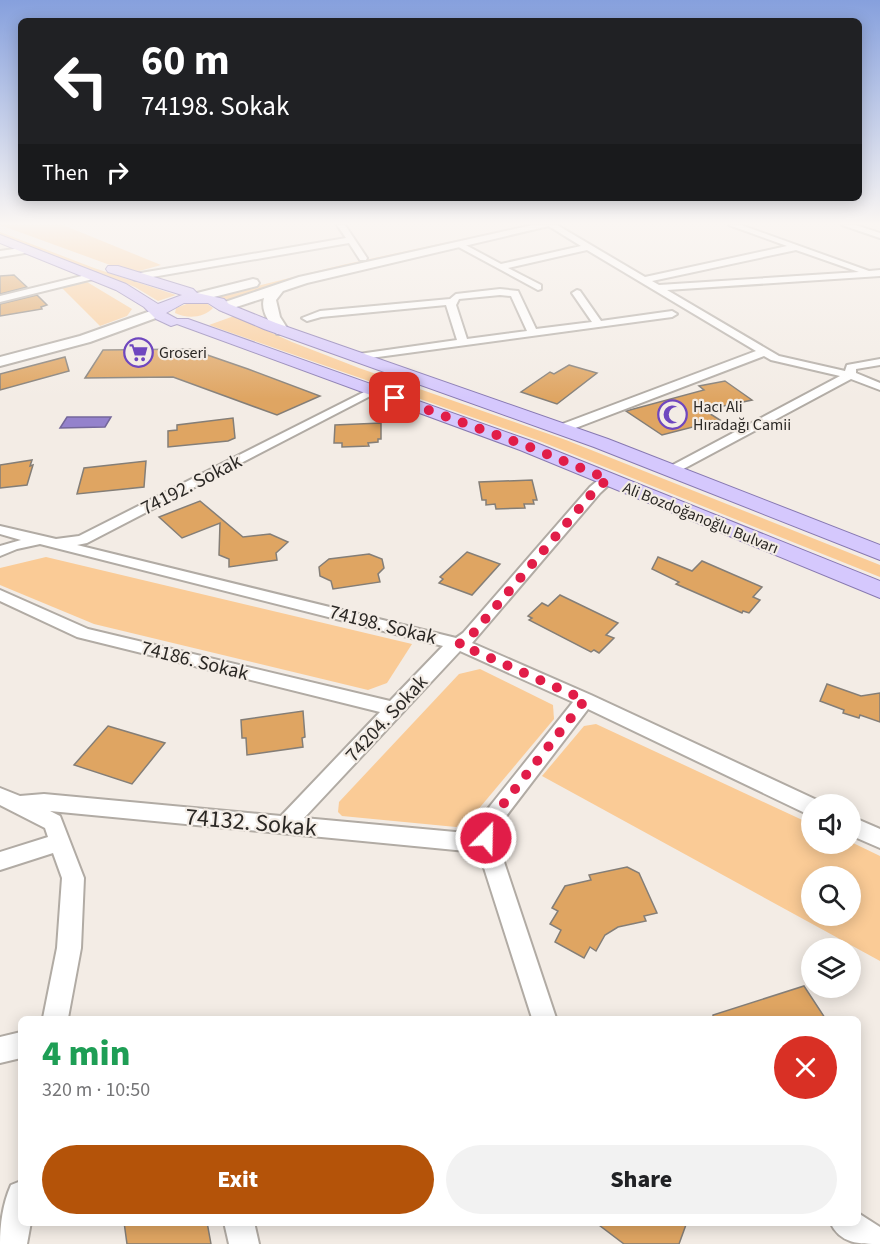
<!DOCTYPE html>
<html lang="en">
<head>
<meta charset="utf-8">
<style>
  :root { --surface:#fff; --page:#f2f2f2; --text:#202124; --muted:#757577; --accent:#b45309 }
  body { margin:0; font-family:"Source Sans 3",sans-serif; background:var(--page); color:var(--text); height:100vh; display:flex; flex-direction:column; font-size:22px; white-space:nowrap }
  * { box-sizing:border-box; margin:0 }
  p { font-size:20px; color:var(--muted) }
  .icon { flex:none; width:33px; height:33px; fill:none; stroke:currentColor; stroke-width:2; stroke-linecap:round; stroke-linejoin:round }
  .map { position:relative; flex:1; overflow:hidden }
  .side { position:absolute; left:18px; top:1016px; width:843px; height:210px; display:flex; flex-direction:column; background:var(--surface); border-radius:9px; box-shadow:0 3px 15px #0003 }
  .side>* { flex:none }
  .guide { position:absolute; left:18px; top:18px; width:844px; height:183px; border-radius:9px; box-shadow:0 3px 15px #0003; background:#202124; color:#fff; overflow:hidden }
  .tools { position:absolute; left:801px; top:794px; display:grid; gap:12px }
  .tools a { display:grid; place-items:center; width:60px; height:60px; border-radius:50%; background:var(--surface); box-shadow:0 3px 15px #0003; font-size:30px }
  .pin { position:absolute; display:grid; place-items:center; width:51px; height:51px; color:#fff; margin:-26px; border-radius:12px; box-shadow:0 3px 9px #0006 }
  .me { position:absolute; width:66px; margin:-33px; rotate:23deg; stroke-linejoin:round; filter:drop-shadow(0 0 4px #0008) }
  .turn { display:flex; align-items:center; gap:21px; height:126px; padding:0 24px; font-size:27px }
  .turn .icon { width:78px; height:78px; stroke-width:2.5 }
  .turn b { display:block; font-size:42px; line-height:51px }
  .then { display:flex; align-items:center; height:57px; padding:0 24px; background:#0003; gap:12px; font-size:22px }
  .round { display:grid; place-items:center; flex:none; width:63px; height:63px; border-radius:32px; background:var(--page) }
  .head { display:flex; align-items:center; justify-content:space-between; height:102px; padding:0 24px }
  h1 { font-size:36px; font-weight:800; line-height:45px; color:#1e9e55 }
  .cta { display:flex; gap:12px; margin-top:auto; padding:12px 24px }
  .cta a { flex:1; height:69px; border-radius:36px; background:var(--accent); color:#fff; font-size:24px; font-weight:800; line-height:69px; text-align:center }
  .cta a+a { background:var(--page); color:var(--text) }
  .map>svg:first-child { display:block }
  .green { fill:#facb96; fill-rule:evenodd }
  .water { fill:#9482cc; stroke:#74679a; stroke-width:1.5 }
  .building { fill:#dfa562; stroke:#847e77; stroke-width:1.5 }
  .lines { fill:none; stroke-linecap:round; stroke-linejoin:round }
  .minor-casing { stroke:#b1aba4; stroke-width:4 }
  .secondary-casing { stroke:#b1aba4; stroke-width:4 }
  .primary-casing { stroke:#8779b1; stroke-width:2 }
  .minor { fill:#fff; fill-rule:evenodd }
  .secondary { fill:#fff; fill-rule:evenodd }
  .primary { fill:#d5c8fd; fill-rule:evenodd }
  .route { stroke:#e11d48; stroke-width:10; stroke-dasharray:0 18 }
  .labels { text-anchor:middle; stroke-width:4.5; stroke-linejoin:round; paint-order:stroke }
  .far-poi-label { font-size:16px; fill:#2b2825; stroke:#f3ece5; text-anchor:start }
  .far-street-label { font-size:16px; fill:#2b2825; stroke:#f3ece5 }
  .street-label { font-size:20px; fill:#2b2825; stroke:#f3ece5 }
  .near-street-label { font-size:24px; fill:#2b2825; stroke:#f3ece5 }
</style>
</head>
<body>
<div class="map">
<svg width="880" height="1244" viewBox="0 0 880 1244">
  <rect width="100%" height="100%" fill="#f3ece5"/>
  <g class="green">
    <polygon points="0,225 63,225 161,265 132,273"/>
    <polygon points="526,225 536,225 345,267 295,280 231,301 216,296 342,265"/>
    <polygon points="0,232 94,268 176,295 158,301 135,287 0,235"/>
    <polygon points="87,282 132,309 127,316 100,326 62,288"/>
    <path d="M 189,303 L 206,303 L 213,308 C 204,318 187,319 175,313 L 176,308 Z"/>
    <polygon points="234,316 292,342 359,368 566,440 880,565 880,577 537,440 209,325"/>
    <polygon points="46,557 412,644 387,683 368,690 94,624 0,585 0,568"/>
    <polygon points="480,669 553,705 554,719 466,824 456,827 342,816 338,812 339,802 459,674"/>
    <path d="M 596,724 L 811,824 L 812,843 L 851,842 L 880,856 L 880,961 L 542,776 L 584,726 ZM 812,876 L 850,876 L 850,915 L 812,915 Z"/>
  </g>
  <polygon class="water" points="67,417 111,417 105,427 60,428"/>
  <g class="building">
    <polygon points="14,275 27,287 0,294 0,276"/>
    <polygon points="37,295 47,305 41,307 42,309 0,316 0,304"/>
    <polygon points="190,349 248,369 320,396 277,415 173,377 85,378 103,350"/>
    <polygon points="65,357 69,371 0,390 0,374"/>
    <polygon points="569,365 597,373 557,404 521,392 550,372 554,374"/>
    <polygon points="725,381 752,400 704,410 720,420 662,435 626,411 704,390 699,386"/>
    <polygon points="233,418 235,438 228,441 168,447 168,431 177,430 177,425"/>
    <polygon points="381,423 381,439 378,439 378,442 368,443 369,446 342,447 342,443 334,443 335,425"/>
    <polygon points="32,460 30,466 33,465 27,485 0,488 0,465"/>
    <polygon points="146,461 144,487 77,494 84,468"/>
    <polygon points="532,480 537,500 533,500 534,504 524,504 525,508 496,509 495,504 486,505 486,500 482,500 479,482"/>
    <polygon points="200,501 243,537 270,534 288,542 276,553 277,560 229,567 229,559 219,555 220,523 182,538 159,517"/>
    <polygon points="467,552 500,564 472,595 439,583 443,579 440,577"/>
    <polygon points="369,554 382,559 384,568 378,574 380,582 333,589 331,581 320,576 319,567 329,559"/>
    <polygon points="658,557 692,571 702,561 762,587 753,597 760,600 749,613 743,611 742,613 676,584 679,582 652,569"/>
    <polygon points="560,595 618,623 606,635 614,638 599,653 594,650 591,652 529,620 532,618 528,616 542,603 548,606"/>
    <polygon points="827,684 861,696 880,693 880,722 860,715 859,718 843,713 844,710 820,701"/>
    <polygon points="303,711 305,737 302,738 303,747 247,755 246,738 242,738 241,720"/>
    <polygon points="108,726 165,743 132,784 74,765"/>
    <polygon points="627,867 639,873 657,913 644,916 646,921 618,927 605,935 596,951 590,947 584,958 555,942 561,930 550,924 558,911 552,908 565,886 591,880 589,875"/>
    <polygon points="804,986 825,1018 713,1018 713,1015"/>
    <polygon points="124,1222 207,1222 211,1244 127,1244"/>
    <polygon points="595,1222 687,1222 679,1244 624,1244"/>
  </g>
  <g class="lines">
    <defs>
      <g id="minor">
        <polygon points="337,225 345,225 367,258 366,260 360,260 349,243 135,280 130,277 135,274 346,238"/>
        <path d="M 547,225 L 557,225 L 645,277 L 787,246 L 729,225 L 741,225 L 869,271 L 880,270 L 880,276 L 667,290 L 779,356 L 845,371 L 847,365 L 880,359 L 880,365 L 856,369 L 856,373 L 880,383 L 880,390 L 851,379 L 672,475 L 667,474 L 665,471 L 667,468 L 840,376 L 771,360 L 764,356 L 565,432 L 557,432 L 555,429 L 557,426 L 756,351 L 587,250 L 508,268 L 541,285 L 541,289 L 538,290 L 453,244 L 460,242 L 501,264 L 581,246 ZM 796,250 L 859,272 L 659,285 L 652,281 Z"/>
        <polygon points="842,225 855,225 880,233 880,238"/>
        <polygon points="28,247 32,250 31,252 0,257 0,251"/>
        <polygon points="94,273 97,274 97,278 0,302 0,296"/>
        <path d="M 500,289 L 518,291 L 536,329 L 592,322 L 572,293 L 577,290 L 580,291 L 601,321 L 672,311 L 677,314 L 672,317 L 356,360 L 352,359 L 352,355 L 457,340 L 446,305 L 321,317 L 307,321 L 302,318 L 320,311 L 450,299 L 456,294 ZM 500,295 L 511,296 L 527,331 L 467,339 L 456,305 L 459,299 Z"/>
        <path d="M 374,387 L 380,390 L 378,392 L 87,543 L 77,545 L 456,638 L 463,633 L 590,487 L 603,476 L 613,476 L 615,479 L 600,493 L 472,643 L 591,695 L 819,801 L 821,804 L 812,804 L 812,815 L 805,813 L 588,709 L 497,828 L 500,850 L 556,1018 L 532,1018 L 478,849 L 466,851 L 50,811 L 60,816 L 84,878 L 81,948 L 68,1018 L 43,1018 L 57,948 L 62,878 L 53,853 L 0,870 L 0,852 L 48,837 L 45,828 L 0,805 L 0,788 L 20,796 L 44,794 L 281,816 L 380,712 L 77,637 L 0,601 L 0,590 L 88,629 L 390,701 L 443,646 L 40,544 L 17,549 L 0,556 L 0,546 L 21,540 L 0,534 L 0,526 L 56,539 L 79,536 ZM 460,651 L 573,702 L 479,820 L 476,831 L 466,833 L 304,818 Z"/>
        <polygon points="850,816 880,829 880,848 850,835"/>
        <polygon points="21,1032 21,1058 0,1063 0,1037"/>
        <path d="M 21,1181 L 21,1222 L 31,1222 L 27,1244 L 0,1244 C 0,1224 3,1203 11,1185 Z"/>
        <path d="M 858,1213 L 880,1227 L 880,1244 C 859,1244 840,1244 830,1222 L 858,1222 Z"/>
        <polygon points="224,1222 254,1222 259,1244 229,1244"/>
      </g>
      <g id="secondary">
        <path d="M 533,225 L 553,225 L 307,283 L 283,291 L 276,300 L 280,317 L 289,331 L 287,334 L 277,334 C 270,323 260,311 264,298 L 224,311 L 217,307 L 219,304 L 299,277 Z"/>
        <polygon points="253,279 257,280 259,283 257,286 194,302 188,298 189,295"/>
        <polygon points="159,308 166,312 164,315 90,342 0,366 0,357 80,336"/>
      </g>
      <polygon id="primary" points="0,235 126,284 158,304 182,295 108,272 106,269 108,266 118,266 193,289 197,293 224,299 229,304 276,323 608,439 880,545 880,560 594,447 264,329 219,310 208,303 184,303 166,313 177,319 188,319 534,442 880,581 880,598 520,450 177,324 171,326 156,319 144,307 116,290 0,243"/>
    </defs>
    <use href="#minor" class="minor-casing"/>
    <use href="#secondary" class="secondary-casing"/>
    <use href="#primary" class="primary-casing"/>
    <use href="#minor" class="minor"/>
    <use href="#secondary" class="secondary"/>
    <use href="#primary" class="primary"/>
  </g>
  <linearGradient id="sky" x2="0" y2="1"><stop stop-color="#86a0dd"/><stop offset="0.56" stop-color="#faf6f3"/><stop offset="1" stop-color="#faf6f3" stop-opacity="0"/></linearGradient>
  <rect width="880" height="399" fill="url(#sky)"/>
  <g class="lines">
    <polyline class="route" points="395,398 527,446 608,479 595,490 470,637 459,644 585,700 486,826 486,838"/>
  </g>
  <defs>
    <symbol id="supermarket-ring" viewBox="-11 -11 22 22"><circle r="9.5" fill="#f3ece5" stroke="#6f47bf" stroke-width="1.5"/><path d="M-6-5.5h2.5l.6 2H6L4.5 2H-2.5L-4.4-4H-6ZM-1.5 3.2a1.3 1.3 0 1 0 .1 0ZM3 3.2a1.3 1.3 0 1 0 .1 0Z" fill="#6f47bf"/></symbol>
    <symbol id="mosque-ring" viewBox="-11 -11 22 22"><circle r="9.5" fill="#f3ece5" stroke="#6f47bf" stroke-width="1.5"/><path d="M3.5-4.9A6 6 0 1 0 3.5 4.9A5 5 0 1 1 3.5-4.9Z" fill="#6f47bf"/></symbol>
  </defs>
  <g fill-rule="evenodd">
    <use href="#supermarket-ring" x="122" y="336" width="33" height="33"/>
    <use href="#mosque-ring" x="656" y="398" width="33" height="33"/>
  </g>
  <g class="labels">
    <g class="far-poi-label">
      <text x="159" y="358">Groseri</text>
      <text x="693" y="412">Hacı Ali<tspan x="693" dy="18">Hıradağı Camii</tspan></text>
    </g>
    <g class="far-street-label">
      <text transform="translate(701 517) rotate(22)" y="6">Ali Bozdoğanoğlu Bulvarı</text>
    </g>
    <g class="street-label">
      <text transform="translate(191 484) rotate(-27)" y="7">74192. Sokak</text>
      <text transform="translate(383 624) rotate(14)" y="7">74198. Sokak</text>
      <text transform="translate(195 660) rotate(14)" y="7">74186. Sokak</text>
      <text transform="translate(386 718) rotate(-47)" y="7">74204. Sokak</text>
    </g>
    <g class="near-street-label">
      <text transform="translate(251 822) rotate(5)" y="8">74132. Sokak</text>
    </g>
  </g>
</svg>
<div class="tools">
<a><svg class="icon" aria-label="sound" viewBox="0 0 24 24"><path d="M4 9h4l5-4v14l-5-4H4zM17 9q2 3 0 6"/></svg></a>
<a><svg class="icon" aria-label="search" viewBox="0 0 24 24"><circle cx="10" cy="10" r="6"/><path d="M15 15l6 6"/></svg></a>
<a><svg class="icon" aria-label="layers" viewBox="0 0 24 24"><path d="M12 4l9 5-9 5-9-5zM3 14l9 5 9-5"/></svg></a>
</div>
<div class="pin" style="left:395px;top:398px;background:#d93025"><svg class="icon" aria-label="arrive" viewBox="0 0 24 24"><path d="M6 21V4h12l-3 4 3 4H6"/></svg></div>
<svg class="me" style="left:486px;top:838px" viewBox="-20 -20 40 40"><circle r="17" fill="#e11d48" stroke="#fff" stroke-width="3"/><path d="M0-11L8 9 0 5-8 9z" fill="#fff"/></svg>
<div class="guide">
<div class="turn"><svg class="icon" aria-label="left" viewBox="0 0 24 24"><path d="M17 20v-9H6M10 6l-5 5 5 5"/></svg><div><b>60 m</b>74198. Sokak</div></div>
<div class="then">Then<svg class="icon" aria-label="right" viewBox="0 0 24 24"><path d="M7 20v-9h11M14 6l5 5-5 5"/></svg></div>
</div>
<section class="side">
<div class="head"><div><h1>4 min</h1><p>320 m · 10:50</p></div><a class="round" style="background:#d93025;color:#fff"><svg class="icon" aria-label="close" viewBox="0 0 24 24"><path d="M6 6l12 12M18 6L6 18"/></svg></a></div>
<div class="cta"><a>Exit</a><a>Share</a></div>
</section>
</div>
</body>
</html>
